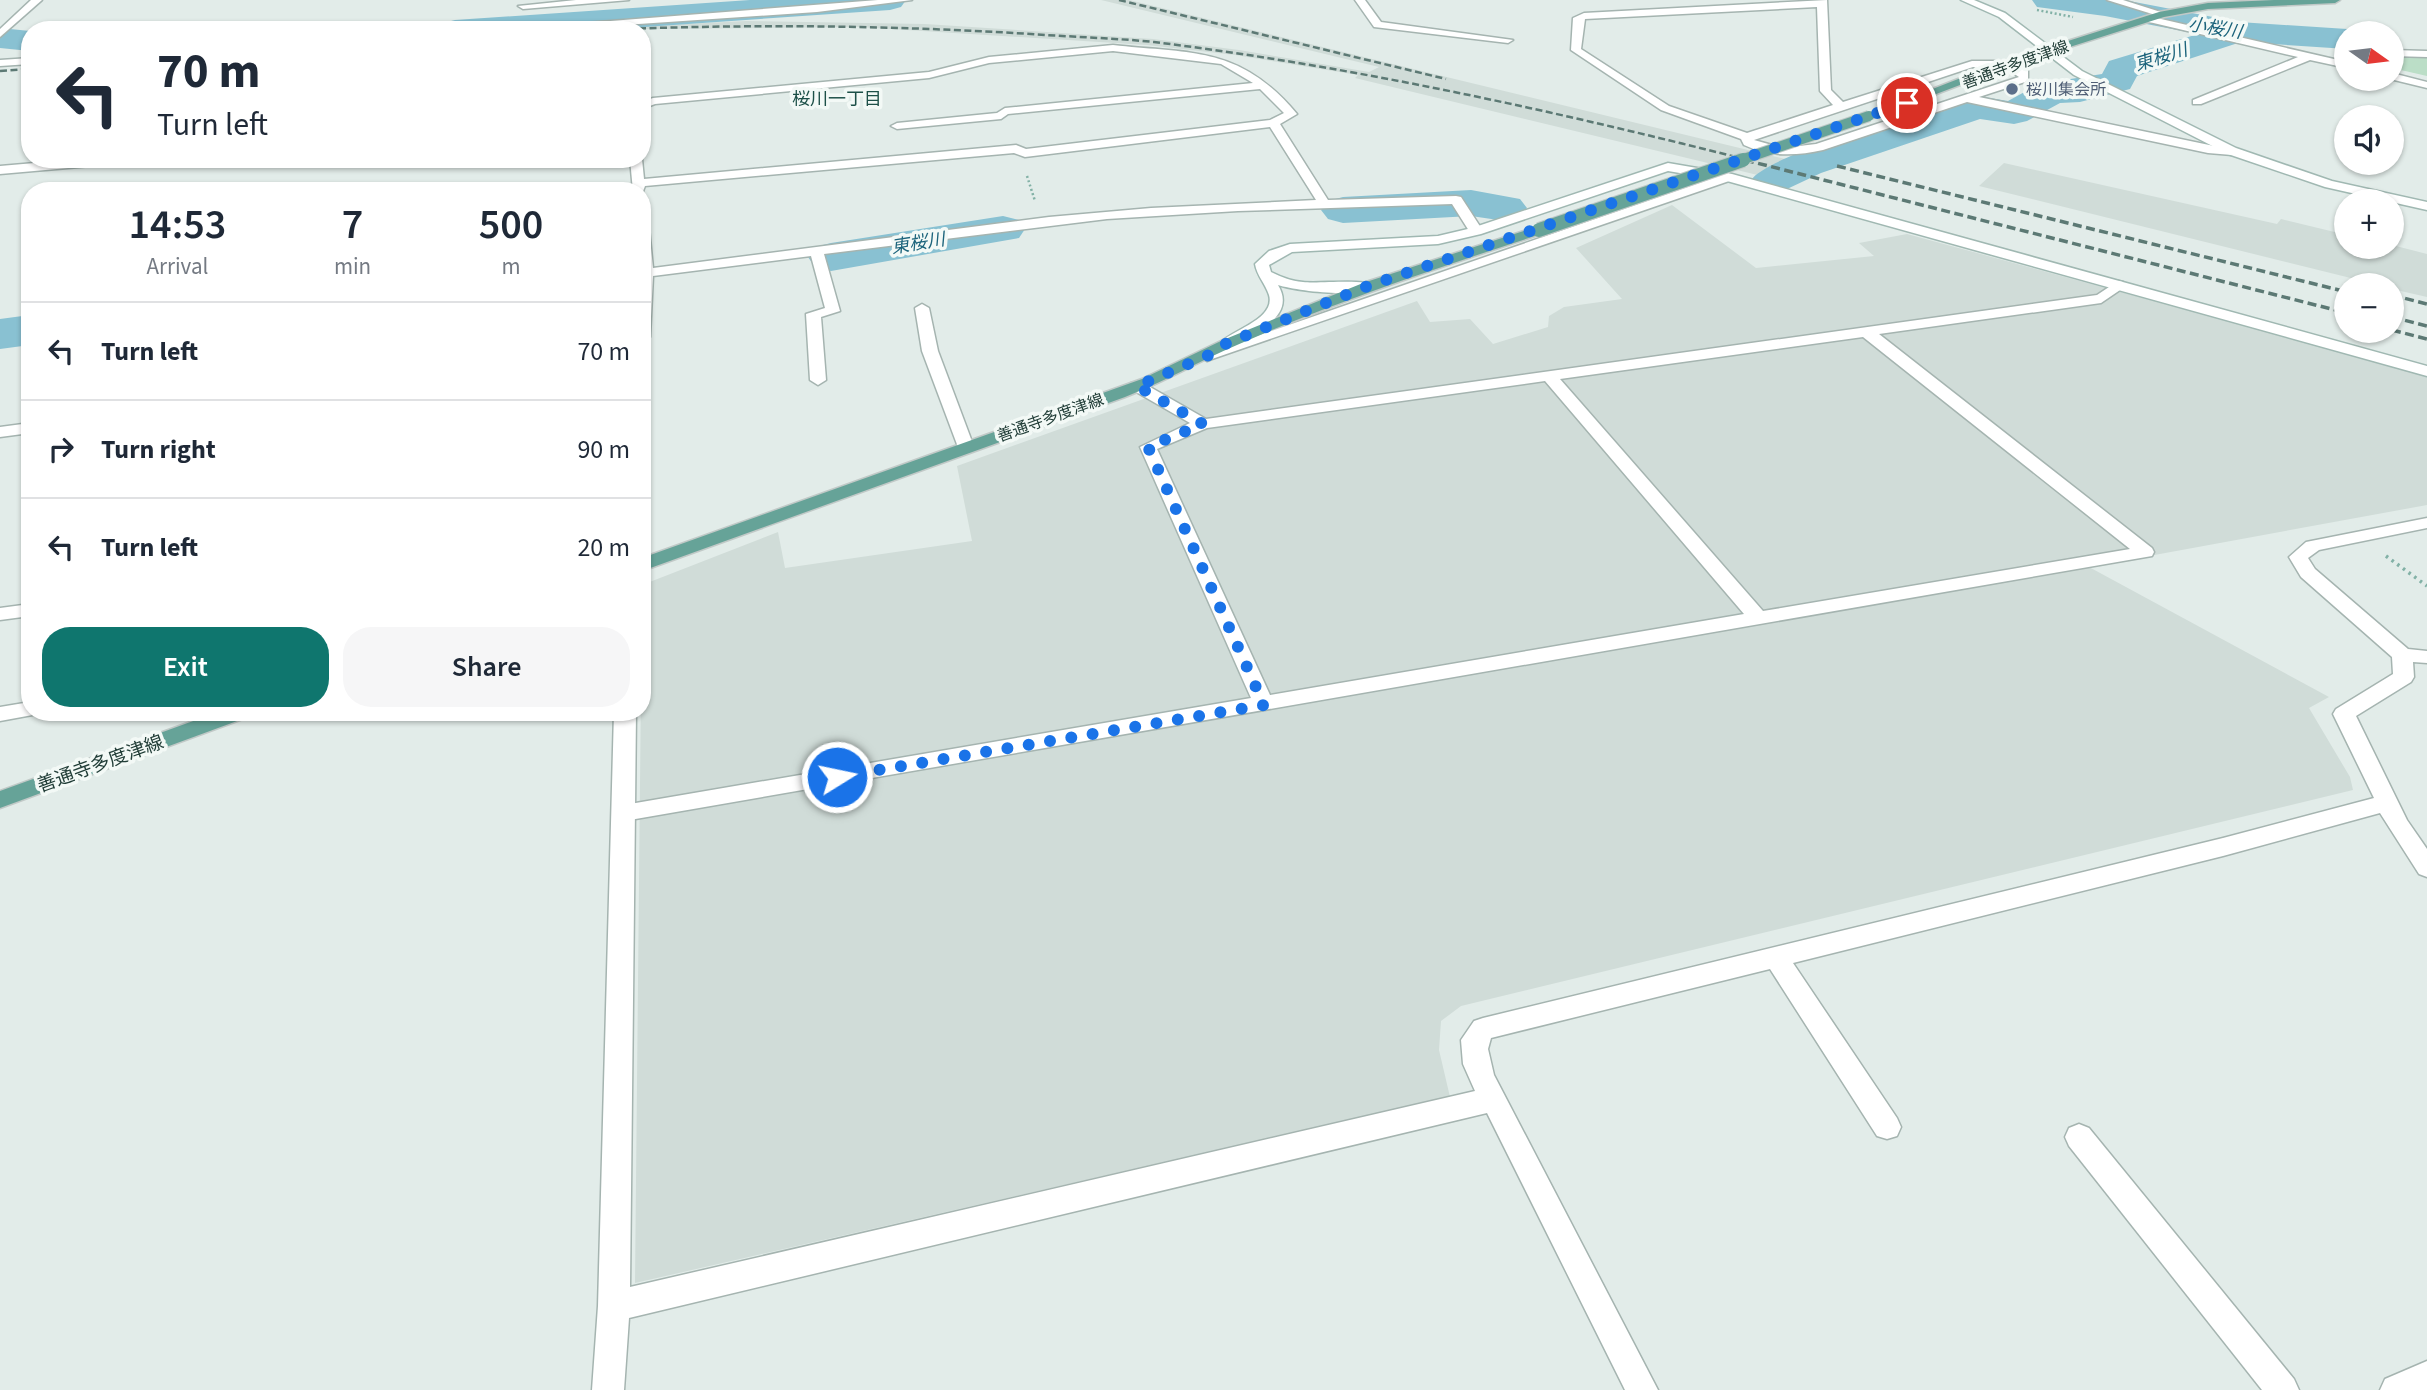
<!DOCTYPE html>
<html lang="en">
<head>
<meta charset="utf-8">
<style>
  :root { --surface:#fff; --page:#f6f6f7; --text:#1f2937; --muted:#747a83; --line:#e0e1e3; --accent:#0f766e }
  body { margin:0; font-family:"Source Sans 3","Noto Sans JP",sans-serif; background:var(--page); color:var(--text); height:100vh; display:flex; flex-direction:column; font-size:26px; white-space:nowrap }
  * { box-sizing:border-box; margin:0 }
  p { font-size:23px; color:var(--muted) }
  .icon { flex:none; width:38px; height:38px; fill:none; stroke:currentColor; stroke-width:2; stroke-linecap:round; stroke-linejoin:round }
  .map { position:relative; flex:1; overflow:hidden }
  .panel { position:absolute; left:21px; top:182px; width:630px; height:539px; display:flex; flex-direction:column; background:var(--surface); border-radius:28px; box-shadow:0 2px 5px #0004 }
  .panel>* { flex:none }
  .banner { position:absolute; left:21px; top:21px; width:630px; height:147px; border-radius:28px; box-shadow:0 2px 5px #0004; background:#fff; color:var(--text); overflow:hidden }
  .needle { width:46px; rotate:104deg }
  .tools { position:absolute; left:2334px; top:21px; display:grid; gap:14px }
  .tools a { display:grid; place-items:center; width:70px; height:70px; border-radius:50%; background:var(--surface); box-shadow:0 2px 5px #0004; font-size:35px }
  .pin { position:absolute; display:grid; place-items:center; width:60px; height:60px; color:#fff; margin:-30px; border:4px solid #fff; border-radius:50%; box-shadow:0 2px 7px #0007 }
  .me { position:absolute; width:77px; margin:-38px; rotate:80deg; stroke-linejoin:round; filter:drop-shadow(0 0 5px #0008) }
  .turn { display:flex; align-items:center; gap:24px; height:147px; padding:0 21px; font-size:32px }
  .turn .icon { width:91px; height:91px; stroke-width:2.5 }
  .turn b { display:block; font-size:49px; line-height:60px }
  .eta { display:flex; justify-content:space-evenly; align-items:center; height:119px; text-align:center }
  .eta b { font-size:42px; font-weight:600; line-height:49px }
  .button { display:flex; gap:14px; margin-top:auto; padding:14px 21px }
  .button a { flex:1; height:80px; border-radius:28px; background:var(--accent); color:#fff; font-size:28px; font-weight:600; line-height:80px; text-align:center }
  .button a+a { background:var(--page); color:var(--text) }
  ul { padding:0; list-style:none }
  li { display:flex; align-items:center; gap:21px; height:98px; padding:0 21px; border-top:2px solid var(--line) }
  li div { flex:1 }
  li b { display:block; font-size:26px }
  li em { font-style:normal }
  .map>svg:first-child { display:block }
  .built { fill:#d0dcd8 }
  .green { fill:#bbdec7 }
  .water { fill:#89c1d2 }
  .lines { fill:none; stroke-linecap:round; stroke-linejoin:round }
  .river { fill:#89c1d2; fill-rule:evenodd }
  .lane-casing { stroke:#a5b4b0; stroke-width:3 }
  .street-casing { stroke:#a5b4b0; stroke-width:3 }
  .secondary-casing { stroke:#a0b8b2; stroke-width:3 }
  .primary-casing { stroke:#c1c9c7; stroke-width:3 }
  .path-far1 { stroke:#82b1a6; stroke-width:2.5; stroke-dasharray:2 2.5; stroke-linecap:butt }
  .path { stroke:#82b1a6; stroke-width:3.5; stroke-dasharray:2.5 4.5; stroke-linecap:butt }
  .lane { fill:#fff; fill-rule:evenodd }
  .street { fill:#fff; fill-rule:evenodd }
  .secondary { fill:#fff; fill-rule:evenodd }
  .primary { fill:#66a398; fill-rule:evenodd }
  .rail-far1 { stroke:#5c7974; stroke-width:2.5; stroke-dasharray:7 3.5; stroke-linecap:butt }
  .rail { stroke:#5c7974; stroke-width:3.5; stroke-dasharray:9 4.5; stroke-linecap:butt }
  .primary-bridge-far1-casing { stroke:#c1c9c7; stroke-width:12; stroke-linecap:butt }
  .primary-bridge-casing { stroke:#c1c9c7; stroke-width:16; stroke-linecap:butt }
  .primary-bridge-far1 { stroke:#66a398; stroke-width:10 }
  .primary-bridge { stroke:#66a398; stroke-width:14 }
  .route { stroke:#1a73e8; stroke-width:12; stroke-dasharray:0 21.6 }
  .service-dot { fill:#5c6f8a; stroke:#f3f9f6; stroke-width:2.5 }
  .labels { text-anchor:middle; stroke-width:7; stroke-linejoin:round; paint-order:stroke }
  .far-street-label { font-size:16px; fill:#223e38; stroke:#f3f9f6 }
  .far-service-label { font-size:16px; fill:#4e5e75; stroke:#f3f9f6; text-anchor:start }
  .far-water-label { font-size:18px; font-style:italic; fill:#1b637b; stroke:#f3f9f6 }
  .far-neighbourhood-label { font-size:18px; fill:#1d5048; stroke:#f3f9f6 }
  .street-label { font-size:19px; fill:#223e38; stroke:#f3f9f6 }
</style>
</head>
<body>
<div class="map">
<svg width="2427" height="1390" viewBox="0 0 2427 1390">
  <rect width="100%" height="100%" fill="#e2ece9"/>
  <g class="built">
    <polygon points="1101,0 1129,0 1802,163 1770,178 1355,78 1358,75 1235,55 1147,45 859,27 562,30 746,21 925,24 1153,39 1239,50 1369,72 1379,67"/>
    <polygon points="2004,163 2277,224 2281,219 2347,235 2347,247 2392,245 2427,254 2427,297 2392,289 2392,285 2379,285 1979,186"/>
    <polygon points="1672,205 1756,268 1874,256 1859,243 1907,234 2427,375 2427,505 2089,567 2329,697 2309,708 2350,777 2353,790 1461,1006 1441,1021 1439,1050 1450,1097 635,1283 642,585 778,532 785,568 972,541 957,466 1417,301 1430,322 1470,319 1493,344 1548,327 1549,316 1564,307 1622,299 1576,248"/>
  </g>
  <polygon class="green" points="2392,56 2427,58 2427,76 2392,68"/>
  <polygon class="water" points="2271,29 2308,31 2347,39 2347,45 2284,42"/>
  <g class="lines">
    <g class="river">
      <polygon points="750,0 906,0 901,7 890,10 601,30 438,30 443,23 455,20"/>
      <path d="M 2032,0 L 2124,0 L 2239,22 L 2347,29 L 2360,33 L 2347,33 L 2347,49 L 2241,42 L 2137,76 L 2130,89 L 2080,102 L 2060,103 L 2027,121 L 2014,124 L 1980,119 L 1821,173 L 1787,189 L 1772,192 L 1757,189 L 1751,180 C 1770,153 1925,112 1965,99 L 1978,96 L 2008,101 L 2039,84 L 2102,74 L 2109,61 L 2198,34 L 2105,16 L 2037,7 Z"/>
      <polygon points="0,28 30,31 30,51 0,48"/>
      <polygon points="1471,190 1520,199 1527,208 1520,217 1505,221 1471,216 1343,223 1328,219 1321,210 1328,201 1343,197"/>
      <polygon points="1003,216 1019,220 1025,229 1019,238 831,271 815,267 808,257 815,247 831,243"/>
      <polygon points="30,315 30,345 0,349 0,319"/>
    </g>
    <defs>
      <path id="lane" d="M 2118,281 L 2123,282 L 2123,288 L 2101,303 L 1879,334 L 2152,548 L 2154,552 L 2152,556 L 624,821 L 616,819 L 613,813 L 616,807 L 624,805 L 1251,698 L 1140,447 L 1190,423 L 1131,389 L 1131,383 L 1143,383 L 1206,419 L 2097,295 ZM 1863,337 L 2130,549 L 1763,611 L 1560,379 ZM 1545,381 L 1744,614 L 1270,695 L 1157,449 L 1207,428 Z"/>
      <g id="street">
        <polygon points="31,0 42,0 0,37 0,29"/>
        <polygon points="576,0 629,0 523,9 518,6"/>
        <polygon points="878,0 912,0 817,12 550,30 496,30"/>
        <polygon points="1355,0 1365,0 1381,22 1513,40 1508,43 1374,27"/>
        <path d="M 1827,0 L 1831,90 L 1843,102 L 1972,61 L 2006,61 L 2028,71 L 2028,81 L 1979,97 L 2238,151 L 2232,155 L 2208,153 L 1967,102 L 1823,150 C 1796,156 1770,157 1744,145 L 1741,139 L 1661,110 L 1571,50 L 1573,18 L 1584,13 ZM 1817,7 L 1820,91 L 1833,105 L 1747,133 L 1669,106 L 1581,49 L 1585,19 ZM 1973,67 L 2004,67 L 2019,77 L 1816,144 L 1783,148 L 1754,140 Z"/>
        <polygon points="2107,0 2123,0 2167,14 2162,17"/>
        <polygon points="2148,16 2347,62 2347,68 2310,60 2201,104 2193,104 2193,100 2298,57 2145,21"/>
        <path d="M 1113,45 C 1194,54 1240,46 1297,114 L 1280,124 L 1328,200 L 1456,196 L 1461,197 L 1483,231 L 1471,234 L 1452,204 L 1238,211 L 1107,219 L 824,254 L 840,311 L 821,317 L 826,380 L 818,385 L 810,380 L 806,314 L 825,308 L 811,256 L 653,276 L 650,337 L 642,341 L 642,224 L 649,228 L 653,268 L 1049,217 L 1151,208 L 1316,200 L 1270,127 L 1025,157 L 1014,153 L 645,186 L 642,194 L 642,191 L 633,191 L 630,159 L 642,159 L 644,179 L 1016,145 L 1026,149 L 1270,120 L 1284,113 L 1260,89 L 1008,114 L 1001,119 L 897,129 L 891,126 L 897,123 L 997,113 L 1005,108 L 1253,83 L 1221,64 L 1113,51 L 989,63 L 929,78 L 655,104 L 642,109 L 642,102 L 653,98 L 929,72 L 989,57 Z"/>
        <polygon points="2392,50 2427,51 2427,57 2392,56"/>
        <polygon points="30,58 30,64 0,66 0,60"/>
        <polygon points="2392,73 2427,82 2427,88 2390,79"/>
        <polygon points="81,159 131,159 125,163 0,174 0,166"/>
        <polygon points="1728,173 1734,177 1732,180 1212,359 1207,361 1199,356"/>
        <polygon points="922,304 929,308 938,351 974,447 972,451 966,452 958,447 922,351 915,308"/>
        <polygon points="30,423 30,433 0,437 0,427"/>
        <polygon points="2427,518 2427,528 2319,550 2308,558 2315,569 2408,649 2427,651 2427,663 2413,662 2414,677 2411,682 2356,716 2407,820 2427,849 2427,877 2419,874 2380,813 2223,856 1793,963 1897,1118 1901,1127 1897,1136 1887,1139 1877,1136 1770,969 1491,1038 1488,1049 1494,1075 1658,1390 1625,1390 1487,1113 629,1318 624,1390 592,1390 598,1306 614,712 636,712 630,1287 1475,1091 1463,1064 1461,1040 1474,1021 1483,1018 2223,838 2374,798 2333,714 2336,709 2393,674 2392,657 2301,577 2289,557 2306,542"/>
        <polygon points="30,604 30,616 0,620 0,608"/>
        <polygon points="30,702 30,712 38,714 0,721 0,707"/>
        <polygon points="2079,1124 2089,1128 2294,1379 2299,1390 2262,1390 2069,1146 2065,1137 2069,1128"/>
        <polygon points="2427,1361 2427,1390 2380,1390 2385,1379"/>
      </g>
      <g id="secondary">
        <polygon points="1961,0 1974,0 2005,13 2082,71 2236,148 2332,181 2427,202 2427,210 2325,187 2228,154 2074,75 1999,17"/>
        <path d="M 1668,163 L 1732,174 L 2427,366 L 2427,376 L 1727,181 L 1668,171 L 1481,234 L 1438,244 L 1292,252 L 1269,265 L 1271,272 C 1281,277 1291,281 1303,282 C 1319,284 1365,278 1375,286 C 1360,299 1297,291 1278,285 C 1297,316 1255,333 1233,346 L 1228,348 L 1220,343 C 1232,330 1276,319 1269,295 C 1265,283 1257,276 1255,264 L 1269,251 L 1290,244 L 1438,236 L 1472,228 Z"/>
      </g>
      <g id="primary">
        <polygon points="2274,0 2340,0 2335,3 2208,9 2164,17 2010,66 1873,118 1863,116 2002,62 2159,12 2208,3"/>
        <path d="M 1539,226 L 1544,227 L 1544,233 C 1440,267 1337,301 1237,345 C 1199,361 1164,382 1125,397 L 642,571 L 642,558 L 1142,379 L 1223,340 L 1363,283 Z"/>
        <polygon points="218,712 250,712 248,717 0,808 0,791"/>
      </g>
    </defs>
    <use href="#lane" class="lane-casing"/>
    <use href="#street" class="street-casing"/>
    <use href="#secondary" class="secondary-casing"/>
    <use href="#primary" class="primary-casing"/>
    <g class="path-far1">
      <polyline points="2037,10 2073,17"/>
      <polyline points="1027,176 1035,201"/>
    </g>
    <polyline class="path" points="2386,556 2427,586"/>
    <use href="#lane" class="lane"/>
    <use href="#street" class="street"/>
    <use href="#secondary" class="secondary"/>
    <use href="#primary" class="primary"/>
    <g class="rail-far1">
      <polyline points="1119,0 1446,79"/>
      <path d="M 597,30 C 742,24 886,25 1031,34 C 1072,37 1113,38 1154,42 C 1356,67 1555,111 1752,161"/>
      <polyline points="0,71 30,69"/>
    </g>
    <g class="rail">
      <polyline points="1745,160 2347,313"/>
      <polyline points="1837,166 2347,292"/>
      <polyline points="2392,295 2427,304"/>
      <polyline points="2392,317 2427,326"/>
      <polyline points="2392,330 2427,339"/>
    </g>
    <defs>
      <polyline id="primary-bridge-far1" points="1738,161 1869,116"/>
      <polyline id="primary-bridge" points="1539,230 1743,160"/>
    </defs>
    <use href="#primary-bridge-far1" class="primary-bridge-far1-casing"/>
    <use href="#primary-bridge" class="primary-bridge-casing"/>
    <use href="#primary-bridge-far1" class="primary-bridge-far1"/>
    <use href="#primary-bridge" class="primary-bridge"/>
  </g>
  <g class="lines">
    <polyline class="route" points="837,777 1264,705 1148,447 1203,424 1137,386 1207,356 1227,343 1368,286 1907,103"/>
  </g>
  <circle class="service-dot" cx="2012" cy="89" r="7"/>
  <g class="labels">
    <g class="far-street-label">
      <text transform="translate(2015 64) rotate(-20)" y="6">善通寺多度津線</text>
      <text transform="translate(1050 417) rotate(-20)" y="6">善通寺多度津線</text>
    </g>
    <g class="far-service-label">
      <text x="2026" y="95">桜川集会所</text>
    </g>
    <g class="far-water-label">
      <text transform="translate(2215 28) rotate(9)" y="6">小桜川</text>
      <text transform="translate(2161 57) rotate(-17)" y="6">東桜川</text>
      <text transform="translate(918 243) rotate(-9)" y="6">東桜川</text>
    </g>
    <g class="far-neighbourhood-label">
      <text x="837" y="105">桜川一丁目</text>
    </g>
    <g class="street-label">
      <text transform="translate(100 763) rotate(-20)" y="7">善通寺多度津線</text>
    </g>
  </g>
</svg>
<div class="tools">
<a><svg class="needle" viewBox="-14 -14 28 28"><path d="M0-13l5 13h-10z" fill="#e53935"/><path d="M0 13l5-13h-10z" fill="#747a83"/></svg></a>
<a><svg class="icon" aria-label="sound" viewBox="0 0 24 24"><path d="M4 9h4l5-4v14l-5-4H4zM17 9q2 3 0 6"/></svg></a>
<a>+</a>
<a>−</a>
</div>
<div class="pin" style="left:1907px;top:103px;background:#d93025"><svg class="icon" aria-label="arrive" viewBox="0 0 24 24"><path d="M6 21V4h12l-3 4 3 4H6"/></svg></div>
<svg class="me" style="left:837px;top:777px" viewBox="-20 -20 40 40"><circle r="17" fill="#1a73e8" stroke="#fff" stroke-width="3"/><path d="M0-11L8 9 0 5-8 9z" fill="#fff"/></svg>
<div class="banner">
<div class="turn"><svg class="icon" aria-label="left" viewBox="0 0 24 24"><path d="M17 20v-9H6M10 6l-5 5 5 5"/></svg><div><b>70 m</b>Turn left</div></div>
</div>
<section class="panel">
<div class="eta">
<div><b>14:53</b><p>Arrival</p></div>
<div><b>7</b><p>min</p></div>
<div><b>500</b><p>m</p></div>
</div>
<ul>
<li><svg class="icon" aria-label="left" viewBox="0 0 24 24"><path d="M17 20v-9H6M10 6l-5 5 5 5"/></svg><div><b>Turn left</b></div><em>70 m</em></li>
<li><svg class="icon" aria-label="right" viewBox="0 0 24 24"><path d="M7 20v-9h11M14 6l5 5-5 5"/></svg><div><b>Turn right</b></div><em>90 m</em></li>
<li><svg class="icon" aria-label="left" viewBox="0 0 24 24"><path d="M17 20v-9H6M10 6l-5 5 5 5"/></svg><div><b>Turn left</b></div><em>20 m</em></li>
</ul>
<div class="button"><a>Exit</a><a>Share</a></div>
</section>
</div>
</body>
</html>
